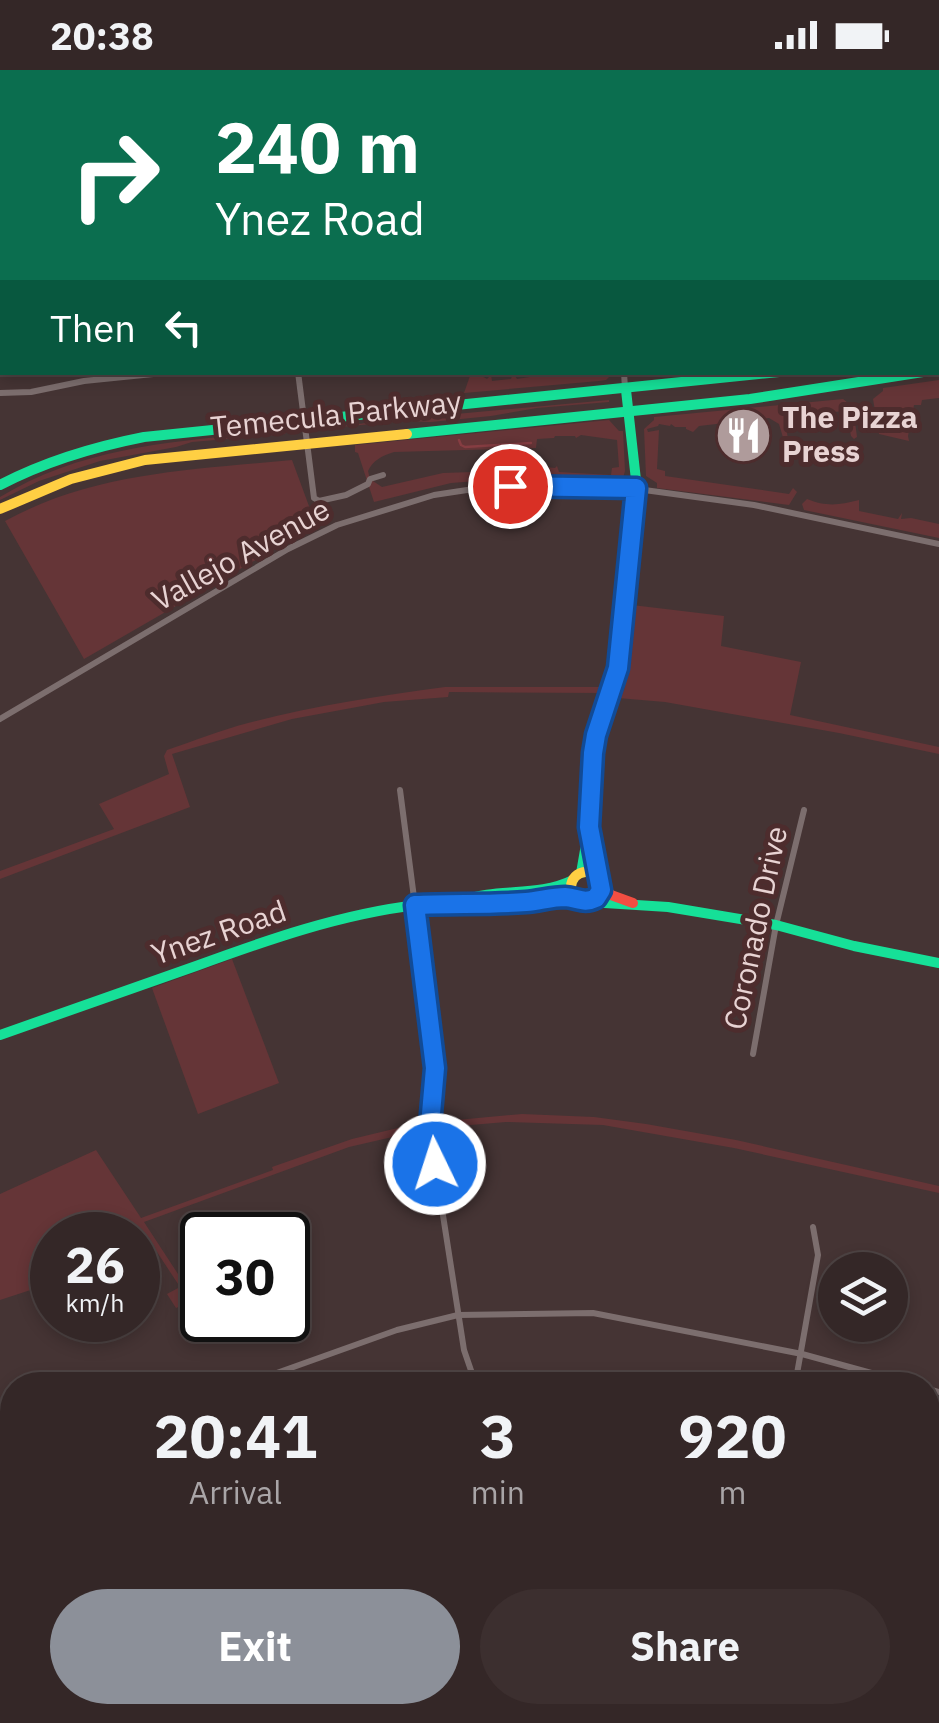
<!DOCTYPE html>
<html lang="en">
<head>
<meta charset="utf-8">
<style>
  :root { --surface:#342727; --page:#3c2f2f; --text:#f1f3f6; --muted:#a9a5a7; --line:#4e4444; --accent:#8c9099 }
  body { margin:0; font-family:"IBM Plex Sans",sans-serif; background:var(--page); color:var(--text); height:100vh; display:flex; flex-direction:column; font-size:38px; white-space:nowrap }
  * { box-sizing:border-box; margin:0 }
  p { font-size:32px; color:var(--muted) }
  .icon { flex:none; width:55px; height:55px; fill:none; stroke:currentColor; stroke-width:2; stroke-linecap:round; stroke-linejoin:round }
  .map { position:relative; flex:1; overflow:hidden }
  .panel { position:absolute; left:0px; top:1302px; width:940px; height:352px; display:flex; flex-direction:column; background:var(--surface); border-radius:40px 40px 0 0; box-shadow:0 5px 15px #0003,0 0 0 2px var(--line) }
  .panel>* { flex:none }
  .guide { position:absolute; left:0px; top:0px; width:940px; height:305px; box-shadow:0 5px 15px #0003,0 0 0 2px var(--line); background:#0b6e4f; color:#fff; overflow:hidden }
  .buttons { position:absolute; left:818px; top:1182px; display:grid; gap:20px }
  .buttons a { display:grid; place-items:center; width:90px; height:90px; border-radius:50%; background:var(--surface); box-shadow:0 5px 15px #0003,0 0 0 2px var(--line); font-size:50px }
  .speed { position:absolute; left:30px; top:1142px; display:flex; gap:20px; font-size:50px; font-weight:700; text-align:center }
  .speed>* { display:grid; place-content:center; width:130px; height:130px; border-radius:50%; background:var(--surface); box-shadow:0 5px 15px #0003,0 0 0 2px var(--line); line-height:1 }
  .speed small { font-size:25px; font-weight:400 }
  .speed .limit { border:5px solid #111; border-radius:15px; background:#fff; color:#111 }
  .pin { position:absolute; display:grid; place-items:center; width:85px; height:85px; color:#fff; margin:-42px; border:5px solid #fff; border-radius:50%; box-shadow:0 2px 10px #0007 }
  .me { position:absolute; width:110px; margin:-55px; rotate:356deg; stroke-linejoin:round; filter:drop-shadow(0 0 8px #0008) }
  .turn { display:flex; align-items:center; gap:35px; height:210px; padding:0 50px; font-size:45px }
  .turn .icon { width:130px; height:130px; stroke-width:2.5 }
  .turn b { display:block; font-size:70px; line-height:85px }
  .then { display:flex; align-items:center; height:95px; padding:0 50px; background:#0003; gap:20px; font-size:38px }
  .eta { display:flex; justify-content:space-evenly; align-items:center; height:170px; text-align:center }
  .eta b { font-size:60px; font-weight:800; line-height:70px }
  .primary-button { display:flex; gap:20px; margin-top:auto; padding:20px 50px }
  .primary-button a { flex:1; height:115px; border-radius:60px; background:var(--accent); color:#fff; font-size:40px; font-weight:800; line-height:115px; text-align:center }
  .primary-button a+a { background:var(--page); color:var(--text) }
  .status { display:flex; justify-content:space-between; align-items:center; height:70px; padding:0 50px; background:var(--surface); direction:ltr }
  .status svg { height:28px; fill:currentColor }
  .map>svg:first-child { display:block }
  .green { fill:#653537 }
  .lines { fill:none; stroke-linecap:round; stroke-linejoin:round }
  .stream { stroke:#863d42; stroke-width:2.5 }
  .street { stroke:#7c6e6e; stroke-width:6 }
  .fast { stroke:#16e098; stroke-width:10 }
  .slow { stroke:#ffcf43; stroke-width:10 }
  .jam { stroke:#f24e42; stroke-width:10 }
  .route-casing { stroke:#114b97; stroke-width:25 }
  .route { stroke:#1a73e8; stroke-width:18 }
  .labels { text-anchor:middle; stroke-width:10; stroke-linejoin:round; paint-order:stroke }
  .street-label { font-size:30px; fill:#e8d3d3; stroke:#4d2c2d }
  .poi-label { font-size:30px; font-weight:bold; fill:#e8d3d3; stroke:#4d2c2d; text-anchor:start }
</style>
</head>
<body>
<div class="status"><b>20:38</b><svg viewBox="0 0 49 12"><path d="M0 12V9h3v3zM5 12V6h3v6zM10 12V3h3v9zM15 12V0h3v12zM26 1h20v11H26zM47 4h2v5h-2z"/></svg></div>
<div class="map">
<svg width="939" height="1653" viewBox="0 0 939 1653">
  <rect width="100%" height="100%" fill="#453434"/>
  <g class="green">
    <polygon points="0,0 546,0 545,2 2,2 2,172 0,173"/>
    <polygon points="471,303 476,303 487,309 491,305 492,311 511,309 513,303 517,309 536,306 536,303 613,303 606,310 599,311 464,323"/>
    <polygon points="939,310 939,328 922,330 921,335 914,335 908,366 909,371 879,364 873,329 883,321 883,318"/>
    <polygon points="843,329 853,337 857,367 854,369 851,366 846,341 785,346 789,379 794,379 793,383 787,381 779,354 769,348 699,356 693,362 686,359 686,357 675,357 671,354 670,356 659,354 658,356 647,359 648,362 659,360 657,399 665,401 665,406 789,424 793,418 797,422 789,435 657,418 657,413 646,406 644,359 654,350 654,347"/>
    <polygon points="609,330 609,332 537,338 491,346 431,352 405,351 317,359 391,350"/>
    <path d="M 609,350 L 619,361 L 623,361 L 625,401 L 622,411 L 616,414 L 615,410 L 547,407 L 546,397 L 555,398 L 557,396 L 559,402 L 611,405 L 612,398 L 619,397 L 617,370 L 581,365 L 576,368 L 575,366 L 555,366 L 554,368 L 537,369 L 536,378 L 394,382 C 382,386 373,390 368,401 L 370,409 L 382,417 L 443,403 L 535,400 L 536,394 L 544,397 L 544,406 L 451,413 L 374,432 L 358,383 L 355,382 L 355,375 Z"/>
    <path d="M 286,361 L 285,364 L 192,372 L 176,377 L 100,391 L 39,411 L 0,430 L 0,427 C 86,374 188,370 286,361 Z"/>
    <path d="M 292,390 L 316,455 L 84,589 L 5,451 C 95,402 192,400 292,390 Z"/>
    <path d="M 807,429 C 827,437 839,435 859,430 L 859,441 L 898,449 L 902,443 L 901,449 L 911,448 L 939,454 L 939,468 L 804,440 L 802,434 Z"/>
    <polygon points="632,535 724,546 721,576 801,592 790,645 939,677 939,684 839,663 665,632 618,628 624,620"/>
    <path d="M 445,617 L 608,617 L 606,623 L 449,622 L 448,627 L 384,632 L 292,649 L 172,684 L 190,737 L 0,809 L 0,801 L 114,759 L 99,734 L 169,704 L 164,686 L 167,680 C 194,671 221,660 248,653 C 312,636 379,626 445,617 Z"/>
    <polygon points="232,889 279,1013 198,1044 152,918"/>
    <polygon points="522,1044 594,1047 646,1054 736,1070 939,1116 939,1123 734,1078 603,1055 506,1052 435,1058 435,1052"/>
    <polygon points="427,1051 427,1059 349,1077 144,1152 195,1230 176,1238 167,1224 180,1217 157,1182 138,1188 138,1165 52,1165 52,1213 0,1230 0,1124 96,1080 141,1148 273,1100 272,1097 352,1069"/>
    <polygon points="291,1643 447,1643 453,1653 294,1653"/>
  </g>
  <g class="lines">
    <g class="stream">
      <polyline points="254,2 256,0"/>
      <polyline points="0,125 2,124"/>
      <polyline points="459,370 461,375 465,377 531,373"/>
    </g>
    <g class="street">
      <polyline points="561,2 562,0"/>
      <polyline points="0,237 2,236"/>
      <polyline points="298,302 314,428 319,431 346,425 368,414 370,409 383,405"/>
      <polyline points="624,302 625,319"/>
      <polyline points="0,323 31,322 84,311 173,302"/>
      <polyline points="0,649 288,479 337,455 434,425 487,417 546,415 637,419 754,435 939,474"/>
      <polyline points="400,720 433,974 435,998 430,1055 435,1094 464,1280 476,1315"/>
      <polyline points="753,984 776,855 804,740"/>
      <polyline points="243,1315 397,1260 458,1245 593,1243 802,1284 915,1315"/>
      <polyline points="795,1315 818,1185 813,1157"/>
      <polyline points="928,1319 939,1322"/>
      <polyline points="0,1375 12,1374"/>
      <polyline points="0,1463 12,1463"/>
      <polyline points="0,1497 12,1521"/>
      <polyline points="759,1653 759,1642"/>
    </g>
    <g class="fast">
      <polyline points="794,0 797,2"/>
      <polyline points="821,0 824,2"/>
      <polyline points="883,0 886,2"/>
      <polyline points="913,0 917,2"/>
      <polyline points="938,14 939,14"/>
      <polyline points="938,38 939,39"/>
      <polyline points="938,80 939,81"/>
      <polyline points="938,124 939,126"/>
      <polyline points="938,300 939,300"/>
      <polyline points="407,364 750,329 923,302"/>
      <path d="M 0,415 C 46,391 93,377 144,367 L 779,302"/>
      <polyline points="591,768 597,806"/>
      <polyline points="581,803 589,757 596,665 618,598 637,419 626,320"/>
      <path d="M 461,831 C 498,817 537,828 573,810"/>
      <polyline points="589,832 668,837 776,855 854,876 939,893"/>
      <path d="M 0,965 C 65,942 130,919 196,896 C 267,870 341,844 417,835 C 446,832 473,834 502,833 C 527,832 553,825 578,829"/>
    </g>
    <g class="slow">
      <polyline points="938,278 939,278"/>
      <polyline points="0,439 71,409 145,390 407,364"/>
      <circle cx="586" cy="817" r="15"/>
    </g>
    <polyline class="jam" points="601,813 611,825 633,833"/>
  </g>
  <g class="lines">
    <defs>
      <path id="route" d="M 435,1094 L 430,1055 L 435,998 L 415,835 C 452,833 489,835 526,832 C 539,831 552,827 565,827 C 578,828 584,834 596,828 L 601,820 L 589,757 L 593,683 L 596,665 L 618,598 L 636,418 L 510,416"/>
    </defs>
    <use href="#route" class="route-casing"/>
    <use href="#route" class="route"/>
  </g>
  <defs>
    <symbol id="restaurant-disc" viewBox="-11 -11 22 22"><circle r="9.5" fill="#af9b9b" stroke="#4d2c2d"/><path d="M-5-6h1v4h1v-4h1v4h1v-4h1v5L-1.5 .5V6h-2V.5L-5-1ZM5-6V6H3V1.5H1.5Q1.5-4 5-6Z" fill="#fff"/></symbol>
  </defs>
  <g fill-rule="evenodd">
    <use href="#restaurant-disc" x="712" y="334" width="63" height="63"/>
  </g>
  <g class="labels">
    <g class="street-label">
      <text transform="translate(336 345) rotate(-6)" y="10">Temecula Parkway</text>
      <text transform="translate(241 485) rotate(-29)" y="10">Vallejo Avenue</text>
      <text transform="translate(756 858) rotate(-78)" y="10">Coronado Drive</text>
      <text transform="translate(219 863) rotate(-19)" y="10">Ynez Road</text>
    </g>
    <g class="poi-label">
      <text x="782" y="358">The Pizza<tspan x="782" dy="34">Press</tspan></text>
    </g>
  </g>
</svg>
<div class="buttons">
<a><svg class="icon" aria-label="layers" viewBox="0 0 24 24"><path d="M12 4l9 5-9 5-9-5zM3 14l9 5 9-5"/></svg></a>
</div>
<div class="speed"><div>26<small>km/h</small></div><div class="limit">30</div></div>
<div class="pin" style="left:510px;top:416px;background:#d93025"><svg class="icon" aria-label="arrive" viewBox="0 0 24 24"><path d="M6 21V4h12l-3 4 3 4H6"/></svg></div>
<svg class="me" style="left:435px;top:1094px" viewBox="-20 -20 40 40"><circle r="17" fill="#1a73e8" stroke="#fff" stroke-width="3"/><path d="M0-11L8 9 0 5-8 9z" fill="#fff"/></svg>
<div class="guide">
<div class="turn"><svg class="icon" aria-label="right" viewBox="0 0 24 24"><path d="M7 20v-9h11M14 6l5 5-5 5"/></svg><div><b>240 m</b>Ynez Road</div></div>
<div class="then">Then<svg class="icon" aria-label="left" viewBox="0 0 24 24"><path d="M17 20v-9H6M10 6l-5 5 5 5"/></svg></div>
</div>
<section class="panel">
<div class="eta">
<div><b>20:41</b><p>Arrival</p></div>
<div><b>3</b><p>min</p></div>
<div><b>920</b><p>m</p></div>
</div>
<div class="primary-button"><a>Exit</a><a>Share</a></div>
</section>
</div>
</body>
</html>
